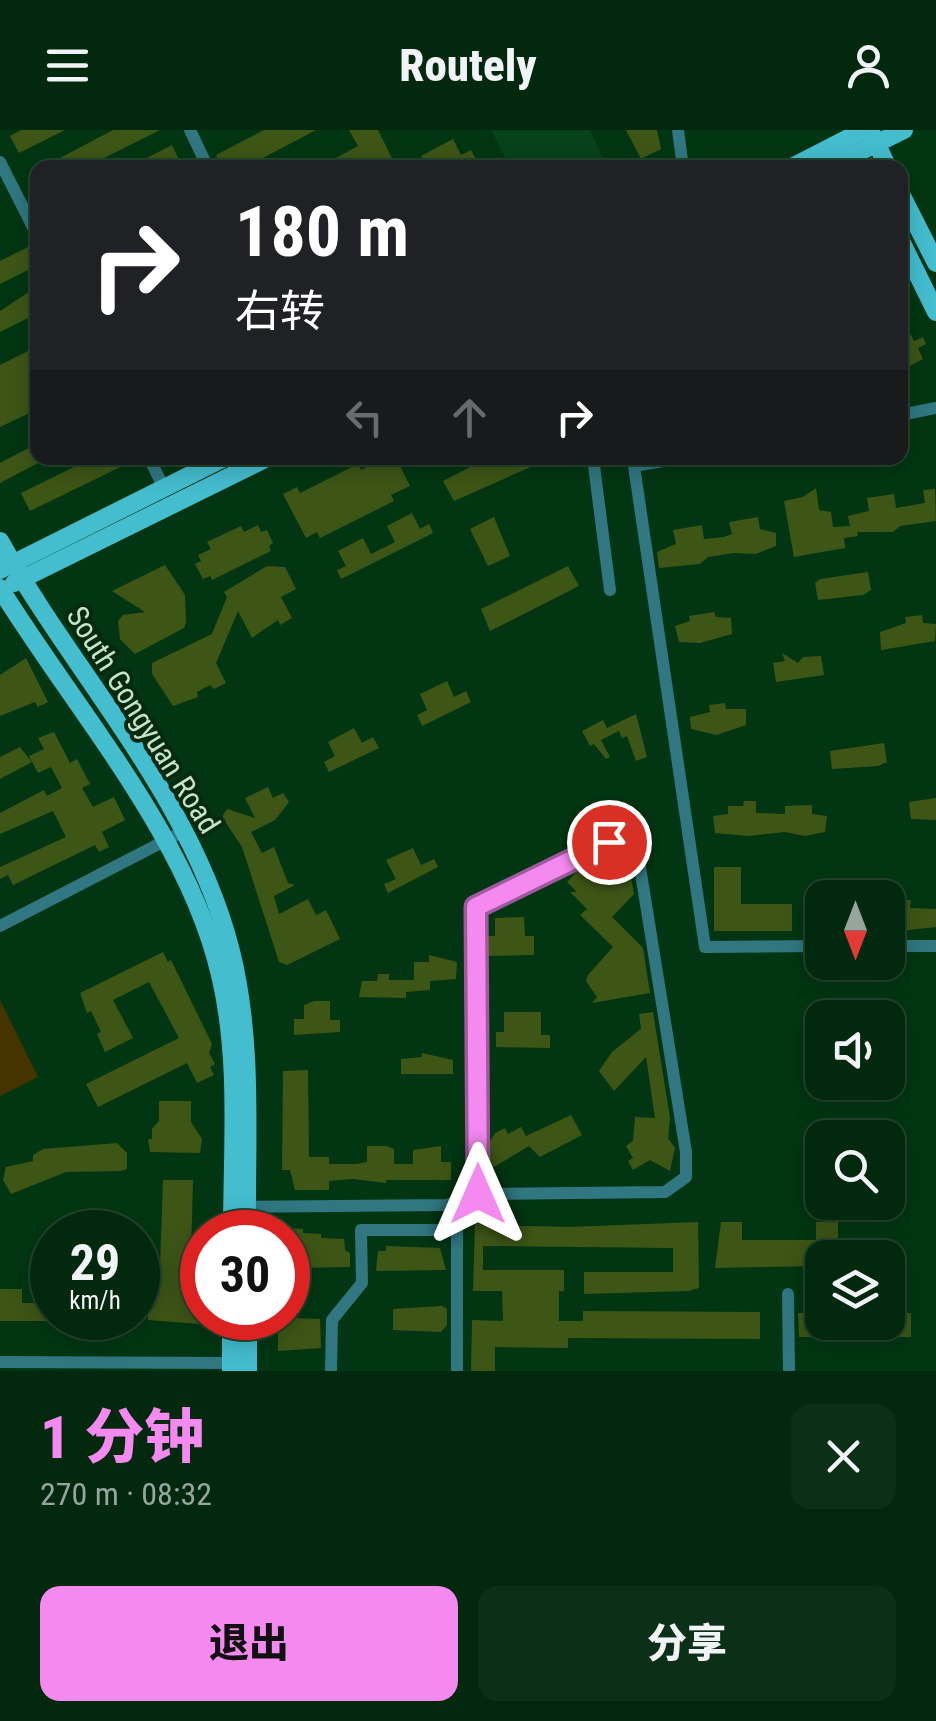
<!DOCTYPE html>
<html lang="zh">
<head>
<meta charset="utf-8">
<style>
  :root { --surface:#02280e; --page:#0c3017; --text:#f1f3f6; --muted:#96a69e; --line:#23442e; --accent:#f489f0 }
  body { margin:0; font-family:"Roboto Condensed","Noto Sans SC",sans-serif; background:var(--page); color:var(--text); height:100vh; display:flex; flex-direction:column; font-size:38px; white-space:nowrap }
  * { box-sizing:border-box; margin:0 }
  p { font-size:32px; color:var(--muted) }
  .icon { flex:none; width:55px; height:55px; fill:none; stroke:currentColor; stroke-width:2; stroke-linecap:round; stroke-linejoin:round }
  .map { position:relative; height:1241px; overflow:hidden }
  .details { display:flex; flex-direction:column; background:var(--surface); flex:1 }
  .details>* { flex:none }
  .hud { position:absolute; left:30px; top:30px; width:878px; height:305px; border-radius:20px; box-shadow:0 5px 25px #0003,0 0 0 2px var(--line); background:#202124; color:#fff; overflow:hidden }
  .needle { width:65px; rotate:180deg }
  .buttons { position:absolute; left:805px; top:750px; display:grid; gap:20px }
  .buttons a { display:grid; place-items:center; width:100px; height:100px; border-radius:20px; background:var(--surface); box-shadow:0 5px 25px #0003,0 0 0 2px var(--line); font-size:50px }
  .speed { position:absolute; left:30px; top:1080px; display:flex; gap:20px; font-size:50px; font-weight:700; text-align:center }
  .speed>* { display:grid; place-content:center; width:130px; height:130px; border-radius:50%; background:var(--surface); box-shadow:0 5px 25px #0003,0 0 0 2px var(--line); line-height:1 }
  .speed small { font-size:25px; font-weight:400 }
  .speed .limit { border:15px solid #d22; background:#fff; color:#111 }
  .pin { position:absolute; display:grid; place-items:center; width:85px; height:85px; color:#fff; margin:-42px; border:5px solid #fff; border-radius:50%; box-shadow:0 2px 10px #0007 }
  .me { position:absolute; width:110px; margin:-55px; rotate:0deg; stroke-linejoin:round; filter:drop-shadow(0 0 8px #0008) }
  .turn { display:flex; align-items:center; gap:35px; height:210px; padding:0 40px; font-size:45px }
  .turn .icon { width:130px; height:130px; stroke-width:2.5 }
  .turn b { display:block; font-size:70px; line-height:85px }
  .lanes { display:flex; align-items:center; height:95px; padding:0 40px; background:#0003; justify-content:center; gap:50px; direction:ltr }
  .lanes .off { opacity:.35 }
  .round { display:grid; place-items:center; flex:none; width:105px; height:105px; border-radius:20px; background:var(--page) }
  .summary { display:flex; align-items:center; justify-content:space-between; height:170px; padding:0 40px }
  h1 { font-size:60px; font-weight:800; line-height:75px; color:var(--accent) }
  .primary-button { display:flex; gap:20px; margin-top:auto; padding:20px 40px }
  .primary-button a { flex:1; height:115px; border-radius:20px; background:var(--accent); color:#111; font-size:40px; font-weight:800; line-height:115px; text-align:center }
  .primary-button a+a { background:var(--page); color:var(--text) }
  header { display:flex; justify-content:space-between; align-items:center; height:130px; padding:0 40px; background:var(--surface); font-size:45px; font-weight:800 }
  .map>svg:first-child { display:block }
  .built { fill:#07421b }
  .green { fill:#453400 }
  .building { fill:#3d5616 }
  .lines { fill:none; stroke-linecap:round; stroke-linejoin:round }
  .minor { stroke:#307781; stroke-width:12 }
  .major { stroke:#44bdcf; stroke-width:18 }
  .route-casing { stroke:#9f599c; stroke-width:25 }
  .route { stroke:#f489f0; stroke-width:18 }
  .labels { text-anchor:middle; stroke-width:8; stroke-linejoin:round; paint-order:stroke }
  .street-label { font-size:30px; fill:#c5e5c9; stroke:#072910 }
</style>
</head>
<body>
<header><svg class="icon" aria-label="menu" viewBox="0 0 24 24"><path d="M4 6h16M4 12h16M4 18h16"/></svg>Routely<svg class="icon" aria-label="person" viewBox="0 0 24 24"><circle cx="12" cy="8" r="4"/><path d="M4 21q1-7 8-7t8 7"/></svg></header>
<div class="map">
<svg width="936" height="1241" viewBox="0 0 936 1241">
  <rect width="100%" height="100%" fill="#023612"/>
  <polygon class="built" points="491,0 590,0 607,37 510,37"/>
  <polygon class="green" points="0,870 38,947 0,966"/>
  <g class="building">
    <polygon points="21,0 65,0 19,23 10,6"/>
    <polygon points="113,0 160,0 84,38 41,38"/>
    <polygon points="264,0 316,0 244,38 222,38 216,25"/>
    <polygon points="349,0 378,0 397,38 317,38 358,16"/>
    <polygon points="626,0 657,0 661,19 641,29"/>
    <polygon points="453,9 461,25 471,20 479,35 427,38 421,26"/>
    <polygon points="172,15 179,30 164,38 127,38"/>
    <polygon points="32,115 38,135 0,154 0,131"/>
    <polygon points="38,156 38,183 0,202 0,181"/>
    <polygon points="900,184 914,211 923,207 926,214 918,218 923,229 900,241"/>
    <polygon points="38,216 38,279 0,297 0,235"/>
    <polygon points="38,313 38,333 0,353 0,333"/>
    <polygon points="92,328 139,328 30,381 21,363"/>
    <polygon points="385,328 396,328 410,356 391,365 394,371 320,408 317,402 306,408 283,364 297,357 300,363 358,334 361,340"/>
    <polygon points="504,328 551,328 454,371 443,351 486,329 490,335"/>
    <polygon points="816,358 819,380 831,382 833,397 850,396 848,386 869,381 867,368 894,364 896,378 925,373 923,360 935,359 936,391 900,396 893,402 857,402 858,406 844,408 845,418 794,427 784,371 803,367"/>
    <polygon points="412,383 420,399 429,394 433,403 341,449 337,440 346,436 338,421 363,408 371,424 395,412 387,396"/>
    <polygon points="494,387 510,426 488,436 470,399"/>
    <polygon points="758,387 760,399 776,403 776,416 756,424 734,423 708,427 700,434 659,438 657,422 676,414 673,400 702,395 704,409 724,407 732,404 729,392"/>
    <polygon points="258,395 261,402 267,400 273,413 269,416 271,421 212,450 210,446 203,449 195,434 201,431 198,425 211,419 207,412 241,396 244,402"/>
    <polygon points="165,435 185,465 186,492 184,498 135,524 120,509 118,491 123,485 145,482 112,461"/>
    <polygon points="267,436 285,437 296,459 281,467 292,488 280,495 278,490 252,508 238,481 216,533 226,553 214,559 210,555 197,562 198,567 173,576 152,544 152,533 212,504 227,467 224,462"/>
    <polygon points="568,436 579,456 490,501 481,479"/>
    <polygon points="868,442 871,460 863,465 818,470 815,453 820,449"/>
    <polygon points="714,482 716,487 731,488 732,504 700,513 679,512 675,496 690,491 689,486"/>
    <polygon points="922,485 923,493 936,494 935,511 881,520 880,502 906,493 905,487"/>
    <polygon points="782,523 798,533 803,527 821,526 824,545 776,552 773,533 785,531"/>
    <polygon points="26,528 48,572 38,577 35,572 0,586 0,545"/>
    <polygon points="447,551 454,567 466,561 471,572 422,596 417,585 427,580 420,564"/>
    <polygon points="725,573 726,579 746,579 746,595 716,605 691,599 690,587 710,582 709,575"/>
    <polygon points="636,584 647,627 636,631 627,606 622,608 619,601 601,610 610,627 606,629 594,614 590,616 582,601 603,590 607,598"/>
    <polygon points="354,598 362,613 373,607 379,618 329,642 324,632 335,626 328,612"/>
    <polygon points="54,602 70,633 77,629 90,654 82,658 93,677 114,667 125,690 102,702 109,717 99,722 95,715 13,755 8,745 0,749 0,737 66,707 53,681 0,704 0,683 44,660 47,666 62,658 51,637 38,643 29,626 44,619 38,608"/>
    <polygon points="884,613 887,632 878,636 832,639 830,621"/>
    <polygon points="20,617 32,632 0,649 0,627"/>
    <polygon points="268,657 273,668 283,663 289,672 275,690 251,702 262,723 274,717 288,753 295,755 274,766 279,784 308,769 316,785 326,780 340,809 287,835 279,832 242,717 222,687 227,679 255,688 245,668"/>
    <polygon points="936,668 936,690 911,689 909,672"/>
    <polygon points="744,671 756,671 756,683 785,684 785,676 812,675 812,684 827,686 825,702 805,706 785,702 748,706 715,703 713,686 728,684 728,676 743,676"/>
    <polygon points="413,718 421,735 434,729 438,737 388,763 384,754 396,749 386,730"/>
    <polygon points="610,721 628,732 634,764 612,787 643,818 650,863 592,873 597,867 586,851 588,845 613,817 580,785 587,779 570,762 577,762 567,752 583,735"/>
    <polygon points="714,737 741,737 741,774 792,774 792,801 714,801"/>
    <polygon points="888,770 911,770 910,778 936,779 936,797 891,802"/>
    <polygon points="524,787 525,806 534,806 534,825 486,826 486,806 495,806 495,788"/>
    <polygon points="163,822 168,832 171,830 212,914 209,923 215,934 210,937 214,945 197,953 187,933 98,977 86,954 179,908 149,852 113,870 133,908 105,922 97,904 101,902 91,881 87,883 80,863"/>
    <polygon points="429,825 457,832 456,849 430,851 430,860 406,862 406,868 359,867 362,851 377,851 378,844 389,844 389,850 414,850 414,832 429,832"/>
    <polygon points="314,871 330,871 330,890 340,890 340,902 294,905 294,889 304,889 304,875"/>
    <polygon points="504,882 541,882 541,905 550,905 550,918 496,917 496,902 504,902"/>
    <polygon points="653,882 670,988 668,1008 675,1018 670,1041 650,1030 633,1040 628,1031 633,1028 626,1016 633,1011 635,987 655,988 646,927 614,961 599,941 612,922 641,899 639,884"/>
    <polygon points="422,923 453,930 453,944 401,944 401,929 422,927"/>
    <polygon points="308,940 309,1027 329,1027 329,1034 356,1034 367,1032 367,1016 387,1016 394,1019 394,1034 413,1034 413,1020 441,1016 441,1032 451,1032 451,1050 386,1050 386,1053 353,1049 329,1051 329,1060 295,1060 290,1040 282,1040 283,941"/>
    <polygon points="159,971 191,971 191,992 202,1009 200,1023 150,1022 148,1009 152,1009 152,999 159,991"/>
    <polygon points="571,985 582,1005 540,1027 529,1016 489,1040 488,1015 495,1003 505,998 508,1004 521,997 526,1006"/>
    <polygon points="117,1013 127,1023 127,1039 121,1041 66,1042 11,1064 3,1050 6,1037 33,1031 33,1025 43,1019"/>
    <polygon points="163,1050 193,1050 190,1164 195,1164 198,1181 202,1181 200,1194 148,1190 148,1180 152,1180 159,1163"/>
    <polygon points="475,1090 484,1090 484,1095 568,1097 698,1092 699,1158 688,1161 584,1164 584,1142 673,1142 673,1118 483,1116 483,1140 564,1140 564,1161 559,1161 559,1191 583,1191 583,1181 760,1182 760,1209 568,1208 568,1218 495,1217 495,1241 471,1241 472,1190 503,1191 502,1161 473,1161"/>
    <polygon points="721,1092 742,1092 742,1110 816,1110 816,1092 838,1092 838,1128 822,1128 822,1136 715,1138"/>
    <polygon points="288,1098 303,1099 303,1103 321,1104 321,1108 344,1109 345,1120 350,1123 350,1137 297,1138 296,1188 320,1189 321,1218 278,1221 278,1188 288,1188"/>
    <polygon points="386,1116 440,1118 446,1140 376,1141 378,1121 386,1121"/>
    <polygon points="0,1159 22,1159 22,1173 43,1173 43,1159 52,1159 53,1191 0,1191"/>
    <polygon points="442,1176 447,1179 447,1195 441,1202 393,1200 393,1179"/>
    <polygon points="798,1183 822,1183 822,1192 888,1192 888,1183 911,1183 911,1207 799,1207"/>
  </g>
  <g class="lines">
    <g class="minor">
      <polyline points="190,0 208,38"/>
      <polyline points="678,0 683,38"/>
      <polyline points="0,32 38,107"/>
      <polyline points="900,285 936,278"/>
      <polyline points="149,328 164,358"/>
      <polyline points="593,328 610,460"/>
      <polyline points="680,328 634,336 705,817 822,816"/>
      <polyline points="0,796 184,701"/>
      <polyline points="888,816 936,816"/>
      <polyline points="447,1075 457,1100 457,1241"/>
      <path d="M 239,1077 L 447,1075 L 478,1064 L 665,1062 L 686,1047 L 686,1022 L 639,731 C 632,717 625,714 609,711 L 476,777 L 478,1064"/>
      <polyline points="788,1164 789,1241"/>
      <polyline points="0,1232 231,1233"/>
      <polyline points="331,1241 332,1190 362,1153 361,1100 457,1100"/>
    </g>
    <g class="major">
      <polyline points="873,6 888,38"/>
      <polyline points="790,38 864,0"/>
      <polyline points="827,38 904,0"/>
      <polyline points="900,62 936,133"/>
      <polyline points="900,109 936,182"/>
      <path d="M 0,411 C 76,547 192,667 231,821 C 254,913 246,1009 247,1102"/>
      <polyline points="0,440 224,328"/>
      <polyline points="14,453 267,328"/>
      <path d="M 0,458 C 74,578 188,706 220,845 C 240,928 232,1019 232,1102"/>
      <polyline points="248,1188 248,1241"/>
      <polyline points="231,1241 231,1188"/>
    </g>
  </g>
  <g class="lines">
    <defs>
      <polyline id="route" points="478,1064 476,777 609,712"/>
    </defs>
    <use href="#route" class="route-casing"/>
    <use href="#route" class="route"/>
  </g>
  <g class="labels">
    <g class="street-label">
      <text transform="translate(143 590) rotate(58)" y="10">South Gongyuan Road</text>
    </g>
  </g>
</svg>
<div class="buttons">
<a><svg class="needle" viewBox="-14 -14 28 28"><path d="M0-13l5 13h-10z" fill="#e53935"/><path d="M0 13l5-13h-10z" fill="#96a69e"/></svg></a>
<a><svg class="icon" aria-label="sound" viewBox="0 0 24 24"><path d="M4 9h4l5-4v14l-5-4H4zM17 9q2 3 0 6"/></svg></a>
<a><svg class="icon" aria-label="search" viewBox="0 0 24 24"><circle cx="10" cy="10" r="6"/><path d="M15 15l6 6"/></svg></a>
<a><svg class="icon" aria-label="layers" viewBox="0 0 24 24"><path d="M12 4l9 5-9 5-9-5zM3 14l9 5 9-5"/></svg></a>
</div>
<div class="speed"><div>29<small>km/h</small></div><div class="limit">30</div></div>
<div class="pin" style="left:609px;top:712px;background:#d93025"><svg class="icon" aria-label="arrive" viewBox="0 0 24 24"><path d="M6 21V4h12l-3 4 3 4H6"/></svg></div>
<svg class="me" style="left:478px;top:1064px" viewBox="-20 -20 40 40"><path d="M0-17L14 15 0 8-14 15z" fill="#f489f0" stroke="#fff" stroke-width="4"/></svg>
<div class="hud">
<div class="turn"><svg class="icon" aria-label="right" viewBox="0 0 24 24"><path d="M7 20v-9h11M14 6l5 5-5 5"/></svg><div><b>180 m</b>右转</div></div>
<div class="lanes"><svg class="icon off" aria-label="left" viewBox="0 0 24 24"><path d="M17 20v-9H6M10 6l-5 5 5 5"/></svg><svg class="icon off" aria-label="ahead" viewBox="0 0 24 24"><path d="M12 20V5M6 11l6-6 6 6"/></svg><svg class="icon" aria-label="right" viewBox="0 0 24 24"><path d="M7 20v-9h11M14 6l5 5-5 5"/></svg></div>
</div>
</div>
<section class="details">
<div class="summary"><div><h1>1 分钟</h1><p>270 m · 08:32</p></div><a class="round"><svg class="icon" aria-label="close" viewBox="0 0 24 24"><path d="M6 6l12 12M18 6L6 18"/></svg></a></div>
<div class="primary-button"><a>退出</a><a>分享</a></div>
</section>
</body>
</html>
